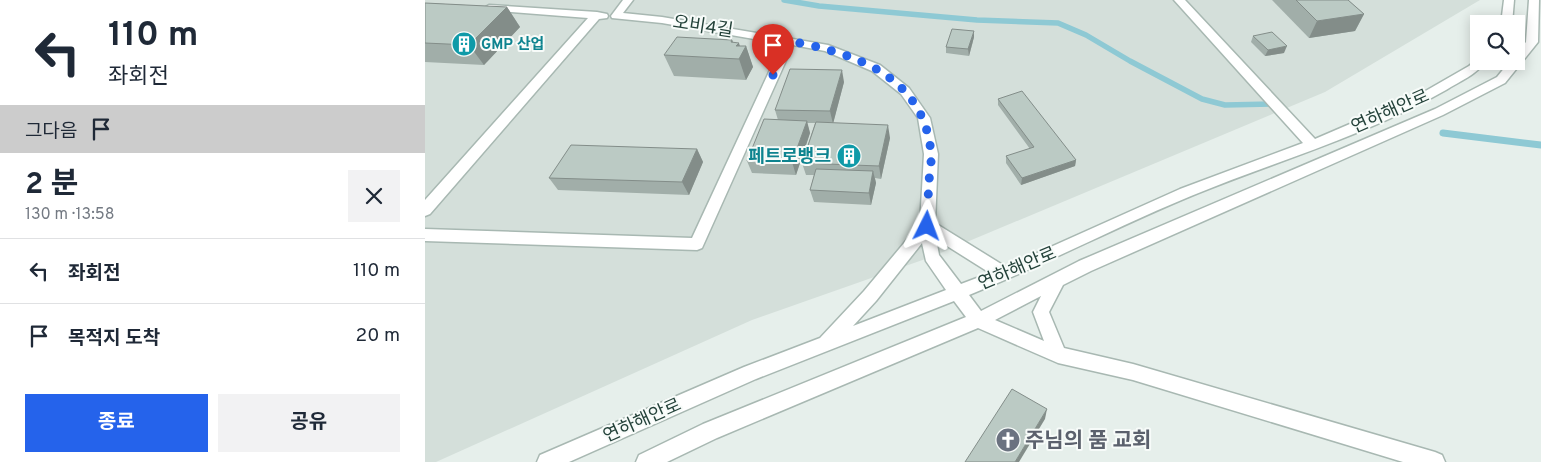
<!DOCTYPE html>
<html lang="ko">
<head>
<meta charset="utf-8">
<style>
  :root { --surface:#fff; --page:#f2f2f3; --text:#1f2937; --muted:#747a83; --line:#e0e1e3; --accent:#2563eb }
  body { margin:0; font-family:Overpass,"Noto Sans KR",sans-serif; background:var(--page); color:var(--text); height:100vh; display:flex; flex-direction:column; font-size:19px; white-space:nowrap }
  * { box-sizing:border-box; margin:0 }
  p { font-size:16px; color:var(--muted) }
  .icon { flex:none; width:28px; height:28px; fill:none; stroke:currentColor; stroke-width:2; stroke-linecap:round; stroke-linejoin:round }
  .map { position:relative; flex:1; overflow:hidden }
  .sheet { display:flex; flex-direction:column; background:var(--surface); width:425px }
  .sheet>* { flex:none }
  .banner { background:#fff; color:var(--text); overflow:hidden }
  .tools { position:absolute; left:1045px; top:15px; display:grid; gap:10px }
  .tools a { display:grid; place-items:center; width:55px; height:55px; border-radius:0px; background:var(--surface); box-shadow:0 2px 12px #0003; font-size:25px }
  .pin { position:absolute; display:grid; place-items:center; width:42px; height:42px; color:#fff; margin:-51px -21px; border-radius:50% 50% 50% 0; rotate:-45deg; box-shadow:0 0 5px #0007 }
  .pin .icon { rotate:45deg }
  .me { position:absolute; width:55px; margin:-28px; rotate:3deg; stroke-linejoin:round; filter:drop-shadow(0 0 4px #0008) }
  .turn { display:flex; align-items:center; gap:18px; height:105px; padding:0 25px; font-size:22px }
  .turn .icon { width:65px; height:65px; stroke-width:2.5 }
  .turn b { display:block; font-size:35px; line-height:42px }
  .then { display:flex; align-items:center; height:48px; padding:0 25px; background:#0003; gap:10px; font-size:19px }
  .round { display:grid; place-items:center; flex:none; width:52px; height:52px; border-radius:0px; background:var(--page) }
  .summary { display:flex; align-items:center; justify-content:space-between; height:85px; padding:0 25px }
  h1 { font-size:30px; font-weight:700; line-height:38px }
  .action { display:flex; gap:10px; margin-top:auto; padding:10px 25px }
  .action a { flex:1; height:58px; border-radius:0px; background:var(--accent); color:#fff; font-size:20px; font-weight:700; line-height:58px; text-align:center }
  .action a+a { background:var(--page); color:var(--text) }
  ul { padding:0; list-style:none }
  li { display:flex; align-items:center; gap:15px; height:65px; padding:0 25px; border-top:1px solid var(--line) }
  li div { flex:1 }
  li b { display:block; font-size:19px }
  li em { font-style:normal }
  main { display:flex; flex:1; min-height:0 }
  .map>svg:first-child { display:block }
  .built { fill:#d4dfda }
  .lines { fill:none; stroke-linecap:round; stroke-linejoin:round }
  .stream-far1 { stroke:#8ec9d4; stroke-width:5.5 }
  .stream { stroke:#8ec9d4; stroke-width:7 }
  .minor-casing { stroke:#a8b8b2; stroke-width:3 }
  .minor { fill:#fff; fill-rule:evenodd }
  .wall { fill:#a1aea9 }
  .shaded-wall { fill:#838d89 }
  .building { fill:#bbcac4; stroke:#838d89 }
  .route { stroke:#2563eb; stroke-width:9; stroke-dasharray:0 16.2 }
  .labels { text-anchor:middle; stroke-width:4; stroke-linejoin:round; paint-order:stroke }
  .far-culture-label { font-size:15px; font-weight:bold; fill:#0d838f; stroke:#f7fbf9; text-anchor:start }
  .street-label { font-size:18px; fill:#24423a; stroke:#f7fbf9 }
  .culture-label { font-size:18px; font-weight:bold; fill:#0d838f; stroke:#f7fbf9; text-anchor:end }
  .near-worship-label { font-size:21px; font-weight:bold; fill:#5b616d; stroke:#f7fbf9; text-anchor:start }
</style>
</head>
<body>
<main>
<section class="sheet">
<div class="banner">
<div class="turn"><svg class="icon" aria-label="left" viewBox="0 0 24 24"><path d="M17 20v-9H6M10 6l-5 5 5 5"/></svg><div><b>110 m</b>좌회전</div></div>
<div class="then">그다음<svg class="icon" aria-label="arrive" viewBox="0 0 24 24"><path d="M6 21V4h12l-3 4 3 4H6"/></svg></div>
</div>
<div class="summary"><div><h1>2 분</h1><p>130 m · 13:58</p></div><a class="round"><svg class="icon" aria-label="close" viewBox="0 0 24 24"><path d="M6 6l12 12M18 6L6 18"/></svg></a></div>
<ul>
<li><svg class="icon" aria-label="left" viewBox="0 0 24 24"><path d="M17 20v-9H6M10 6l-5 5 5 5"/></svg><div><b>좌회전</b></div><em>110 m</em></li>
<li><svg class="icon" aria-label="arrive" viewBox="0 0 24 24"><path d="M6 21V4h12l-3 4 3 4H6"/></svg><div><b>목적지 도착</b></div><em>20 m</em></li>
</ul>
<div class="action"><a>종료</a><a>공유</a></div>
</section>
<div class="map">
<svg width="1116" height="462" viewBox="0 0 1116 462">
  <rect width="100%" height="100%" fill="#e6efeb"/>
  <polygon class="built" points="0,0 1055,0 900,92 506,257 327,320 11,462 0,462"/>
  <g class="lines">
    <polyline class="stream-far1" points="359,0 394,6 552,20 633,23 661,35 705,61 777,99 800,105 852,104"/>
    <polyline class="stream" points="1018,133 1116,145"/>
    <defs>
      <g id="minor">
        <path d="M 198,0 L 208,0 L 198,13 L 237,17 L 403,45 L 455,65 L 484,88 L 505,118 L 513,154 L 510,223 L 581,267 L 755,189 L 878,143 L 749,0 L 760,0 L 890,139 L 997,93 L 1044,66 L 1054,58 L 1054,61 L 1061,61 C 1051,75 1035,81 1021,90 C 941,136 851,161 766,196 C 691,227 619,265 544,295 L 556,311 L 654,261 L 1010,109 L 1072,77 L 1085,61 L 1091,61 L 1091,53 L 1101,42 L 1104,0 L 1114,0 L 1113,42 L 1080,83 L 1018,115 L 666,271 L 638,285 L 624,312 L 639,348 L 708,364 L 1010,452 L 1017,455 L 1020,462 L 978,462 L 708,380 L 633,363 L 553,328 L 292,438 L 242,462 L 211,462 L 214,455 L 278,424 L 541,317 L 529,301 L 331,379 L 144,462 L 112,462 L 115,455 L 319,367 L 395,338 L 439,291 L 495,224 L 499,154 L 493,118 L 476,94 L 447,71 L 400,51 L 368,45 L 277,248 L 272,250 L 0,241 L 0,229 L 267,238 L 357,44 L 237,23 L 187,18 L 186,16 ZM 511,239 L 565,273 L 536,284 L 514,255 ZM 497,243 L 501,261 L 521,290 L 428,326 L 451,301 ZM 616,296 L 608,312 L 619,341 L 570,320 Z"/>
        <polygon points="1079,0 1089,0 1087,24 1076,24"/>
        <polygon points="64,5 172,12 182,14 183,16 182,18 174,19 5,214 0,216 0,200 163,18 60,10 59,8"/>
      </g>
    </defs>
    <use href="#minor" class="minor-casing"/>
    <use href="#minor" class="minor"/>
  </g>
  <g class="wall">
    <polygon points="847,0 923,0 939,14 930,31 884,38"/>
    <polygon points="0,3 82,7 95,27 59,65 0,62"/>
    <polygon points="828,36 859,53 840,56 826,42"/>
    <polygon points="549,37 544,56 521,53 521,47"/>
    <polygon points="307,40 308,42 315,46 321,46 328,67 321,80 249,76 239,55"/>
    <polygon points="419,82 408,123 465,138 456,179 450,178 451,183 446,205 389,202 385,190 389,175 381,175 377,163 390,123 382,123 385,133 371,175 327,173 322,161 353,120 350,110"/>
    <polygon points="573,99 651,160 650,166 596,185 581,163 581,156 605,149 573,105"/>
    <polygon points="272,149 278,162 264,195 133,190 124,178"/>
  </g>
  <g class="shaded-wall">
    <polygon points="82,7 95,27 59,65 44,45"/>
    <polygon points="939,14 930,31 884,38 892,21"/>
    <polygon points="549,31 549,37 544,56 543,49"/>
    <polygon points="307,40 314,58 311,46 314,43 317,53 321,46 328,67 321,80 314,59 306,42"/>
    <polygon points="862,46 859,53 840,56 843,50"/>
    <polygon points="417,70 419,82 408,124 405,111"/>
    <polygon points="382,121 385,133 371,175 367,162"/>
    <polygon points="463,125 465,138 456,179 454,166"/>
    <polygon points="272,149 278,162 264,195 257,182"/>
    <polygon points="651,160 650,166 596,185 597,178"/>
    <polygon points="448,171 451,183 446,205 444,193"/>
    <polygon points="622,409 620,419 594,462 590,462"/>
  </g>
  <g class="building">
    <polygon points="871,0 923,0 939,14 892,21"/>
    <polygon points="0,3 82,7 44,45 0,43"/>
    <polygon points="527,29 549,31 543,49 521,47"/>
    <polygon points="847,32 862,46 843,50 828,36"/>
    <polygon points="252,37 307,40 306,42 314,43 311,46 321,46 314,59 239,55"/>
    <polygon points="365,69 417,70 405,111 350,110"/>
    <polygon points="597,91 651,160 597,178 581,156 609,147 573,99"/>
    <polygon points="339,119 382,121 367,162 322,161"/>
    <polygon points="391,122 463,125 454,166 377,163"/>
    <polygon points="146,145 272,149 257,182 124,178"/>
    <polygon points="391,169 448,171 444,193 385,190"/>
    <polygon points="587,389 622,409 590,462 540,462"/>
  </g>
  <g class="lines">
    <path class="route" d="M 348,75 L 364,41 C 430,53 499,76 506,153 C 507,163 504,174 504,184 C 503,198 502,212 502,226"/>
  </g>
  <defs>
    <symbol id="building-disc" viewBox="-11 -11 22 22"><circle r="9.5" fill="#0f9aa8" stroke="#f7fbf9"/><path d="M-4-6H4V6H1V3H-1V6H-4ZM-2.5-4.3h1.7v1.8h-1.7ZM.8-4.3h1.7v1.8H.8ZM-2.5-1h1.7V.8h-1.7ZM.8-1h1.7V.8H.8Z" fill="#fff"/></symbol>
    <symbol id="church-disc" viewBox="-11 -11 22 22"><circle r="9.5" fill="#6b7280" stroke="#f7fbf9"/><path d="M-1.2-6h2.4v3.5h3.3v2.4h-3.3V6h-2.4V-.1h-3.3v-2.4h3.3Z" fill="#fff"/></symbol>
  </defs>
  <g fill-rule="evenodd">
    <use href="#building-disc" x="25" y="30" width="28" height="28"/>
    <use href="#building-disc" x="410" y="142" width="28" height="28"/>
    <use href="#church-disc" x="569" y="426" width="28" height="28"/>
  </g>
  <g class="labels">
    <g class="far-culture-label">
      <text x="56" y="49">GMP 산업</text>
    </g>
    <g class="street-label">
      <text transform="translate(278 26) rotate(9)" y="6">오비4길</text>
      <text transform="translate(965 111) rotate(-24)" y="6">연하해안로</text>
      <text transform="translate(592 268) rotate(-23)" y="6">연하해안로</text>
      <text transform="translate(217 420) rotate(-24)" y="6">연하해안로</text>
    </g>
    <g class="culture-label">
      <text x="406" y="162">페트로뱅크</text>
    </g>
    <g class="near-worship-label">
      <text x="600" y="447">주님의 품 교회</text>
    </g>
  </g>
</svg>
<div class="tools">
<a><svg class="icon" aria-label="search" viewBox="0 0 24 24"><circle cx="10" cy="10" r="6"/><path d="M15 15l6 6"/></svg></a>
</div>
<div class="pin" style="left:348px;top:75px;background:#d93025"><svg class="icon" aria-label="arrive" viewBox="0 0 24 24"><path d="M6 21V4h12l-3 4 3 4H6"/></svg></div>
<svg class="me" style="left:502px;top:226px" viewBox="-20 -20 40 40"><path d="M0-17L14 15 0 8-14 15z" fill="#2563eb" stroke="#fff" stroke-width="4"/></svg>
</div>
</main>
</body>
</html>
